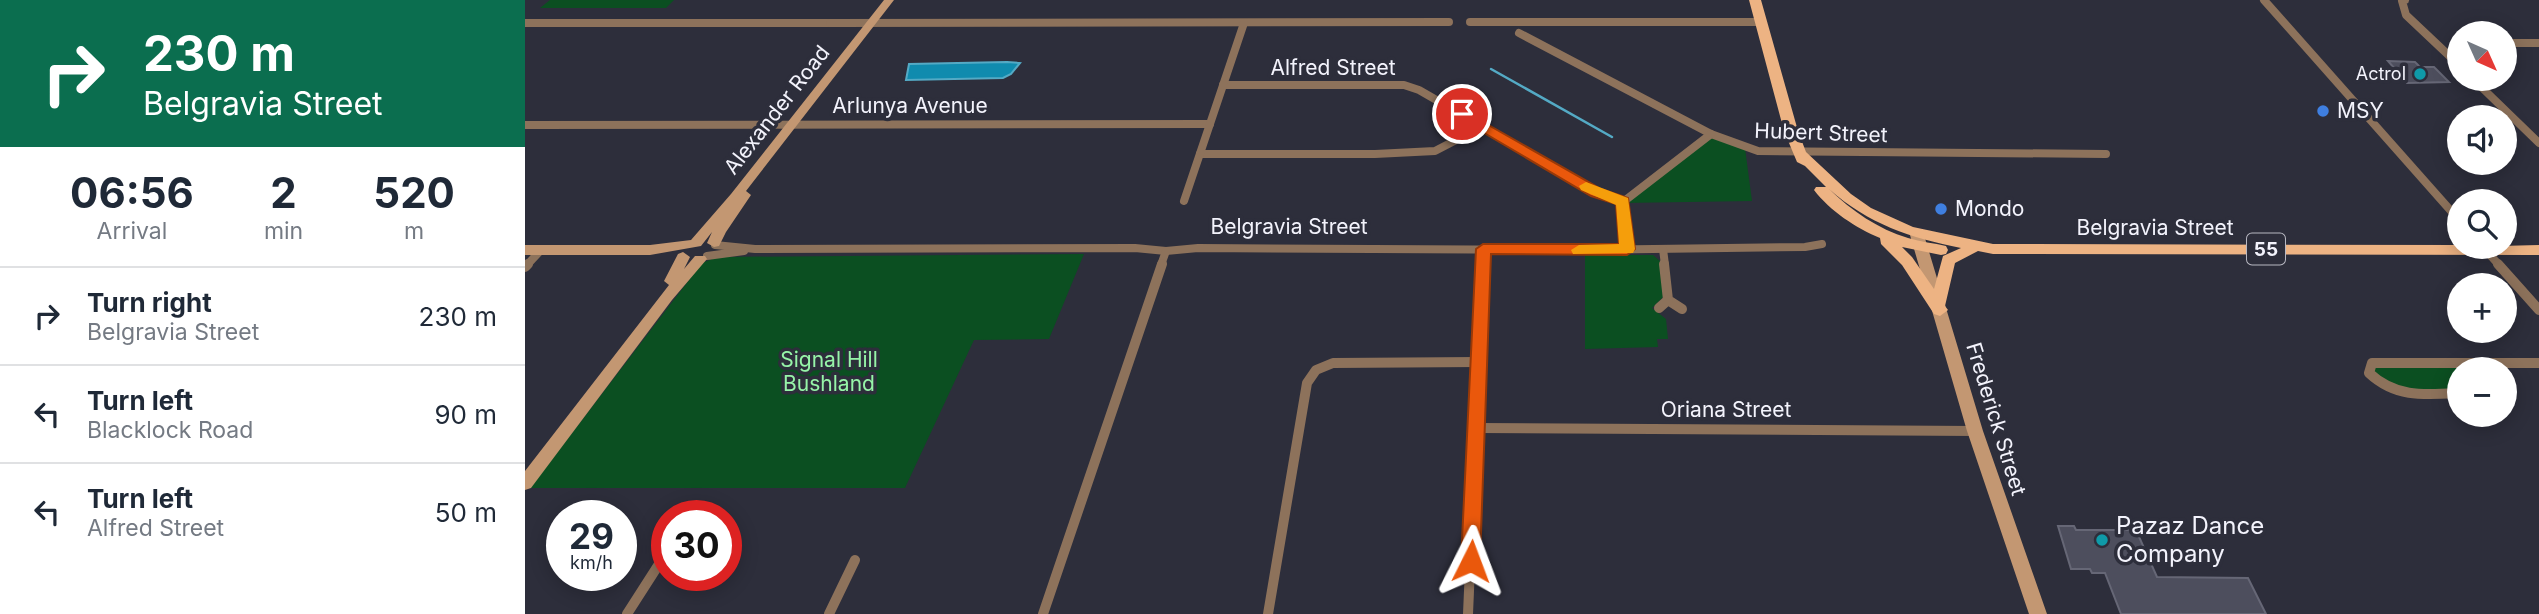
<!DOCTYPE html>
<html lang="en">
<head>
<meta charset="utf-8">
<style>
  :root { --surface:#fff; --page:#f2f2f3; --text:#1f2937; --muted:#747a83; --line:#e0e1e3 }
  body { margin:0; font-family:Inter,sans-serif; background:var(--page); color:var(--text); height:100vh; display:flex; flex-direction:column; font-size:26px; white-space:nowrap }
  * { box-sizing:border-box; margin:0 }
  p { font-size:23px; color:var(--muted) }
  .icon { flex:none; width:38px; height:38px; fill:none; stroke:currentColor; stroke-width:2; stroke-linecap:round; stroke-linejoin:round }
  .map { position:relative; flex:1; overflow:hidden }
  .panel { display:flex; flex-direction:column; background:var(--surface); width:525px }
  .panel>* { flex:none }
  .banner { background:#0b6e4f; color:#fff; overflow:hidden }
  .needle { width:46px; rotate:135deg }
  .fabs { position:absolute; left:1922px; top:21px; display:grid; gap:14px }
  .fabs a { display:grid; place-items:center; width:70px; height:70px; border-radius:50%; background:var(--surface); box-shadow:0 4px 18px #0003; font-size:35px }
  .speed { position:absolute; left:21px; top:500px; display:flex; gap:14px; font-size:35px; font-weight:700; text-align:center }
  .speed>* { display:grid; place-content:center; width:91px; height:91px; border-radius:50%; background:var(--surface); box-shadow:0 4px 18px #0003; line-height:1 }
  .speed small { font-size:18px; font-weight:400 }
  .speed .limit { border:10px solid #d22; background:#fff; color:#111 }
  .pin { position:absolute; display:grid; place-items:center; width:60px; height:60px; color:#fff; margin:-30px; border:4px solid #fff; border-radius:50%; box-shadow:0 2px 7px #0007 }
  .me { position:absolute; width:77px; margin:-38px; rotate:3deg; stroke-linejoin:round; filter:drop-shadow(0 0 5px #0008) }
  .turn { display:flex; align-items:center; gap:24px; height:147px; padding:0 28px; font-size:32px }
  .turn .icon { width:91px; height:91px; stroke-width:2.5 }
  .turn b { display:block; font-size:49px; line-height:60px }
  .eta { display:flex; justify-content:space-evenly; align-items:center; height:119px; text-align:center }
  .eta b { font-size:42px; font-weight:700; line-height:49px }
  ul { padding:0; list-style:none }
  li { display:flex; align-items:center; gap:21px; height:98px; padding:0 28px; border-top:2px solid var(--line) }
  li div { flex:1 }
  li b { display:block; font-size:26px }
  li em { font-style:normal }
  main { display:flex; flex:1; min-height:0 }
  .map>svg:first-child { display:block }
  .green { fill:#0b4f21 }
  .water { fill:#108bae; stroke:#54aac5; stroke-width:2 }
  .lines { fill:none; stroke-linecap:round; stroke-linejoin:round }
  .stream { stroke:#54aac5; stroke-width:2.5 }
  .building { fill:#4d4e5d; stroke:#666776; stroke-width:2 }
  .street-far1 { stroke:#8d725b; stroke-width:8 }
  .street { stroke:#8d725b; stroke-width:10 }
  .secondary { fill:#c39772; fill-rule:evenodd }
  .primary { fill:#edb383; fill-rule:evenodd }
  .route { fill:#ea580c; stroke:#983908; stroke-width:2 }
  .slow { fill:#f59e0b }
  .culture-dot { fill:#0f9aa8; stroke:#2d2e3b; stroke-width:2.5 }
  .shop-dot { fill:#3f7fe0; stroke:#2d2e3b; stroke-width:2.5 }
  .labels { text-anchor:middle; stroke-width:7; stroke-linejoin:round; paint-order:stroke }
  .far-poi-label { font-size:18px; fill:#f3f3fc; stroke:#2d2e3b; text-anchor:end }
  .shield { fill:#2d2e3b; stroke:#b8b8c2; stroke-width:2 }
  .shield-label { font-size:19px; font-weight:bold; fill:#f3f3fc }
  .street-label { font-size:21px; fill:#f3f3fc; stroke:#2d2e3b }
  .poi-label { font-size:21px; fill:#f3f3fc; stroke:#2d2e3b; text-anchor:start }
  .park-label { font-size:21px; fill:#96f4a8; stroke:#2d2e3b }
  .near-poi-label { font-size:24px; fill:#f3f3fc; stroke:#2d2e3b; text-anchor:start }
</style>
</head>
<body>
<main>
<section class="panel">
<div class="banner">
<div class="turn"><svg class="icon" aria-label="right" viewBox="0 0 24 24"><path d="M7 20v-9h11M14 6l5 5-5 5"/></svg><div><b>230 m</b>Belgravia Street</div></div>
</div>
<div class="eta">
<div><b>06:56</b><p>Arrival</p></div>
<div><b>2</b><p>min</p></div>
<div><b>520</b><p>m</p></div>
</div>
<ul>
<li><svg class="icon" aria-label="right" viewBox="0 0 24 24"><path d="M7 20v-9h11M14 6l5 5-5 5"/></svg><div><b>Turn right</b><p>Belgravia Street</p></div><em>230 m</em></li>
<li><svg class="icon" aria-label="left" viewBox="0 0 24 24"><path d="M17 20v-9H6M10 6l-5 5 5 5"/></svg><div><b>Turn left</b><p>Blacklock Road</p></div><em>90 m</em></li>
<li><svg class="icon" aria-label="left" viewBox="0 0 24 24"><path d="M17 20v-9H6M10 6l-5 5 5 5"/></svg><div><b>Turn left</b><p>Alfred Street</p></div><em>50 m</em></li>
</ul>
</section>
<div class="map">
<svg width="2014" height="614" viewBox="0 0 2014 614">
  <rect width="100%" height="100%" fill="#2d2e3b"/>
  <g class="green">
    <polygon points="25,0 149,0 141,8 15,8"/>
    <polygon points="1186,134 1220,148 1227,201 1098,203"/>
    <polygon points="559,254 524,339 449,340 380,488 5,488 177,263 192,257"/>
    <polygon points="1060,255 1128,255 1135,261 1138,297 1127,308 1141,319 1143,339 1132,339 1133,347 1060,349"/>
    <polygon points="1939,363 1943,369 1934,369 1934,393 1879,395 1847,374 1850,365"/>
  </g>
  <polygon class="water" points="482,62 495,63 486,74 478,78 381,80 384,64"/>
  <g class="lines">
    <polyline class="stream" points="966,69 1087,137"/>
  </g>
  <g class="building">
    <polygon points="1863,61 1890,62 1895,67 1909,67 1924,82 1882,83"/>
    <polygon points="1533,526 1549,526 1551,530 1611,530 1632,577 1723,578 1741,614 1596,614 1580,573 1567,573 1565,569 1546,569"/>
  </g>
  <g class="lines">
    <g class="street-far1">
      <polyline points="1739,0 1934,220"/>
      <polyline points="1880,0 1877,1 1881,15 1934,65"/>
      <polyline points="945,22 1237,22"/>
      <polyline points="0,23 311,23"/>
      <polyline points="305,23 924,22"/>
      <polyline points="994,33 1186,134 1233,151 1581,154"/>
      <polyline points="1989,43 2014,43"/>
      <polyline points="1948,79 2014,143"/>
      <polyline points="698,85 879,85 894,90 1071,192 1098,202"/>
      <polyline points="0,125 685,124"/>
      <polyline points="675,154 850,154 910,151 958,126"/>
      <polyline points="659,201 719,23"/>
      <polyline points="190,245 230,249 610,248 641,251 673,248 1056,250 1280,247 1297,244"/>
      <polyline points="1958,247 1974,265"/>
      <polyline points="1103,249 1098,202 1186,134"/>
      <polyline points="1138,249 1140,265"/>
      <polyline points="182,256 219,251"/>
      <polyline points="2,265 16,250"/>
      <polyline points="636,265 641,251"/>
      <polyline points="958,265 959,249"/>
    </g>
    <g class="street">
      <polyline points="1139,264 1143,300 1157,309"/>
      <polyline points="1973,264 2014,310"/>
      <polyline points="0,267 3,264"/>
      <polyline points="1134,308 1143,300"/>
      <path d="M 1934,393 C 1899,395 1871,398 1844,373 L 1847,363 L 2014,363"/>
      <polyline points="952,428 1450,431"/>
      <polyline points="102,614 136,561"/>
      <polyline points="304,614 330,560"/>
      <polyline points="518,614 637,264"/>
      <polyline points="743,614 782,383 791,370 808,363 953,362"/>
      <polyline points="943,614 958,264"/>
    </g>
    <g class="secondary">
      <polygon points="359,0 369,0 221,191 226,195 201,232 194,246 189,247 182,243 187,232 176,246 125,255 0,255 0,245 125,245 166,240 206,194"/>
      <polygon points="1392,231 1399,235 1458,431 1522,614 1504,614 1442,431 1385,235"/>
      <polygon points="158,252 165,257 159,269 170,256 180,256 182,259 147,300 6,488 0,490 0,471 144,285 139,281 153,254"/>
    </g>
    <path class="primary" d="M 1224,0 L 1236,0 L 1273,131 L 1281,152 L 1326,194 L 1346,208 L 1388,227 L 1468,244 L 1934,245 L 1934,247 L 2014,245 L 2014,255 L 1468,254 L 1453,251 L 1430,263 L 1420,306 L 1423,310 L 1415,316 L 1409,314 L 1377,265 L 1356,244 L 1355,238 C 1331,228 1305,211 1289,190 L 1291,187 L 1301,187 L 1280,166 L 1272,162 L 1259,131 ZM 1304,189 C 1343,224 1386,238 1436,248 L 1418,256 L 1409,289 L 1387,257 L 1377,247 L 1416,255 L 1421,254 L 1423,250 L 1421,246 C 1409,243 1396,242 1383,238 C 1353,229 1327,211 1304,189 Z"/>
  </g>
  <polygon class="route" points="937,110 1076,189 1103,198 1110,249 1102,255 966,254 955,561 952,567 946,569 939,567 936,561 951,249 958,244 1094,244 1091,204 1066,196 932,117 932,111"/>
  <polygon class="slow" points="1061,182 1103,198 1110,249 1108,253 1048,254 1046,250 1054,245 1094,244 1091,205 1056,190 1054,186"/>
  <g class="culture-dot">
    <circle cx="1895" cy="74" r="7"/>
    <circle cx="1577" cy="540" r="7"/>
  </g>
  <g class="shop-dot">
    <circle cx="1798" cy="111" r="7"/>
    <circle cx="1416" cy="209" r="7"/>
  </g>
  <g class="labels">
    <g class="far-poi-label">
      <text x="1881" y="80">Actrol</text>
    </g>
    <rect class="shield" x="1722" y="233.5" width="38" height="31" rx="5"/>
    <g class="shield-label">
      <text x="1741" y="256">55</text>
    </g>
    <g class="street-label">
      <text x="808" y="75">Alfred Street</text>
      <text x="385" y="113">Arlunya Avenue</text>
      <text transform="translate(252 110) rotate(-52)" y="7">Alexander Road</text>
      <text transform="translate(1296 133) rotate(2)" y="7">Hubert Street</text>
      <text x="764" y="234">Belgravia Street</text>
      <text x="1630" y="235">Belgravia Street</text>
      <text x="1201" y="417">Oriana Street</text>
      <text transform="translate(1471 419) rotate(73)" y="7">Frederick Street</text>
    </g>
    <g class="poi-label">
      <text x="1812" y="118">MSY</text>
      <text x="1430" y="216">Mondo</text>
    </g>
    <g class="park-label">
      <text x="304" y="367">Signal Hill<tspan x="304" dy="24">Bushland</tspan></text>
    </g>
    <g class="near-poi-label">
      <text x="1591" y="534">Pazaz Dance<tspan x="1591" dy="28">Company</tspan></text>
    </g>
  </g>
</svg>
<div class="fabs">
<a><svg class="needle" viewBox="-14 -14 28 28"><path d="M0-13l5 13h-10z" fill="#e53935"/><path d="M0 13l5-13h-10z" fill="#747a83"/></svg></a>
<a><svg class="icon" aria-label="sound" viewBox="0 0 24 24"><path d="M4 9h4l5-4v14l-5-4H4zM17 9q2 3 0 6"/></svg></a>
<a><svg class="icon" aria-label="search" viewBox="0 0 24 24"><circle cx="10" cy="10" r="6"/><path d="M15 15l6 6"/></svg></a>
<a>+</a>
<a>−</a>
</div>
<div class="speed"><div>29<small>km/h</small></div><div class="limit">30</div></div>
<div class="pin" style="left:937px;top:114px;background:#d93025"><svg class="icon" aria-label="arrive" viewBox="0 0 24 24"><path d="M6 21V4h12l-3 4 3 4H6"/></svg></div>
<svg class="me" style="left:946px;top:561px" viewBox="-20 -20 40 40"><path d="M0-17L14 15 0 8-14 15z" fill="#ea580c" stroke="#fff" stroke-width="4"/></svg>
</div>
</main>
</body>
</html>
